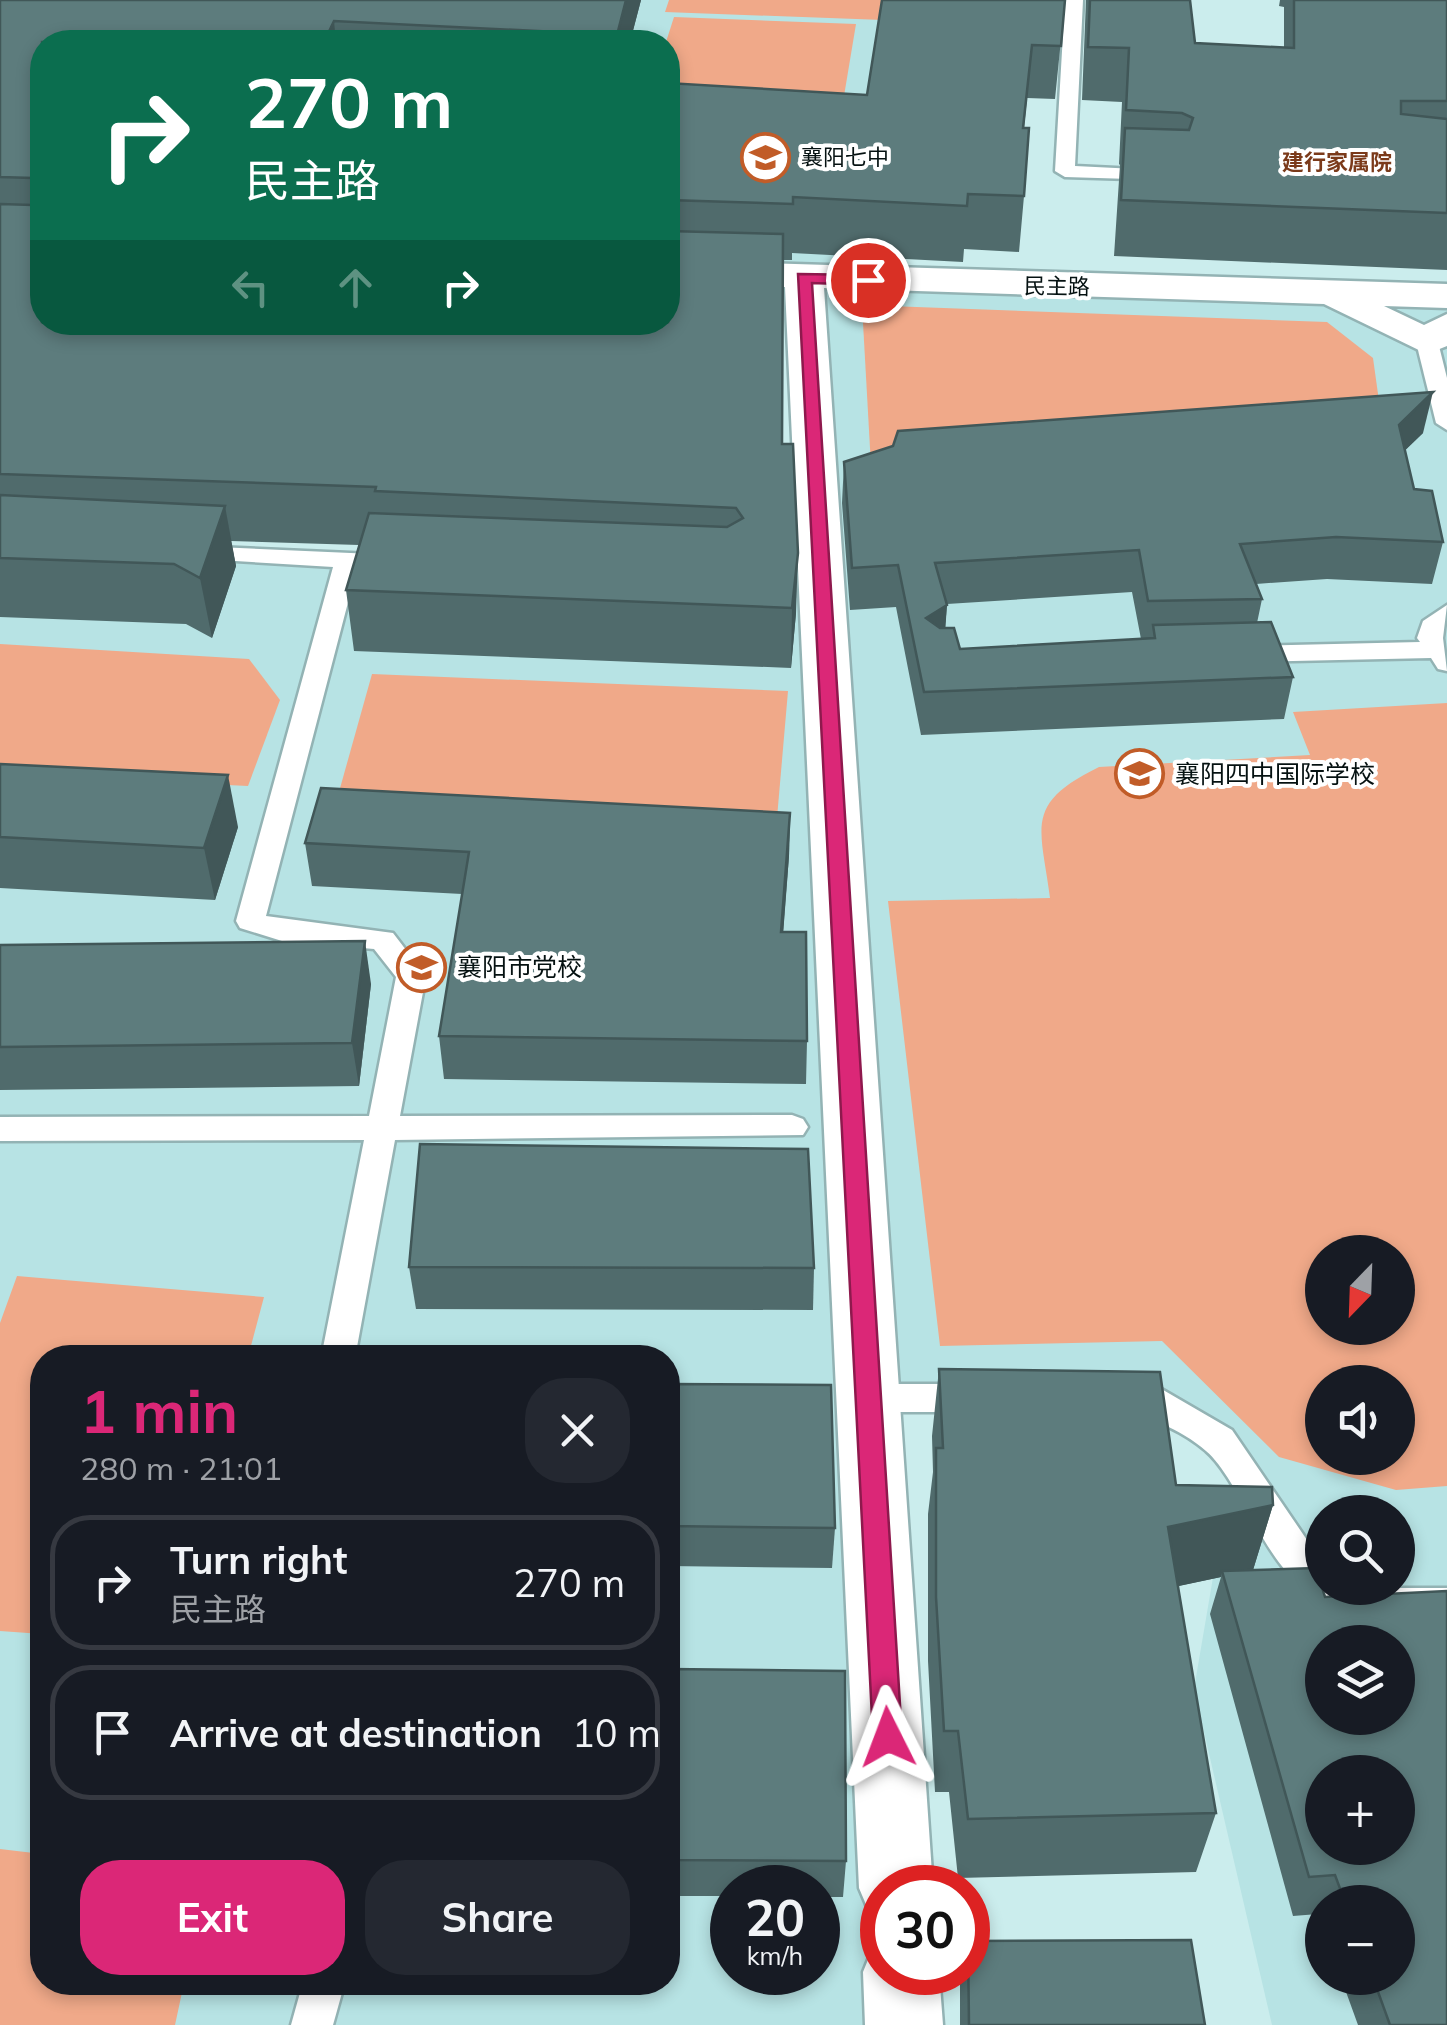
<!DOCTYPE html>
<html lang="en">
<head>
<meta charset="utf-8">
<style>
  :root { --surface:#171b24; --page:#242831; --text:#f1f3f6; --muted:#9ea1a6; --line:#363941; --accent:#db2777 }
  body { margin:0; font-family:Mulish,"Noto Sans SC",sans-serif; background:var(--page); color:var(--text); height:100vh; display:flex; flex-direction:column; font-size:38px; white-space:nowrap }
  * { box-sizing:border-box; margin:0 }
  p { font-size:32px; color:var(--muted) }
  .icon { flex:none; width:55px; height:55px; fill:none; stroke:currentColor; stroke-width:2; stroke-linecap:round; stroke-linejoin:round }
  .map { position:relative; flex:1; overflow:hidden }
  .sheet { position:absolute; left:30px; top:1345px; width:650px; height:650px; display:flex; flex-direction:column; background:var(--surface); border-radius:40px; box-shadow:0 5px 15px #0003 }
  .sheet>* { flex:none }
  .banner { position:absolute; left:30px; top:30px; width:650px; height:305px; border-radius:40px; box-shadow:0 5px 15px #0003; background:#0b6e4f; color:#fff; overflow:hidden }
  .needle { width:65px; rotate:203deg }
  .controls { position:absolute; left:1305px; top:1235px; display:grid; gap:20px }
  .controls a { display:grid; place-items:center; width:110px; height:110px; border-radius:50%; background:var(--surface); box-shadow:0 5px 15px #0003; font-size:50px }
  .speed { position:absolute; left:710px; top:1865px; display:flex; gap:20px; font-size:50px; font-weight:700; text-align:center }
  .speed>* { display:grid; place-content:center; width:130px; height:130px; border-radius:50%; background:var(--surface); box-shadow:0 5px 15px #0003; line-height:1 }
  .speed small { font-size:25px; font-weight:400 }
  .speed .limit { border:15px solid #d22; background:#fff; color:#111 }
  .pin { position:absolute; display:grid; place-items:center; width:85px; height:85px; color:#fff; margin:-42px; border:5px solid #fff; border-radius:50%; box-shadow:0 2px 10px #0007 }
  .me { position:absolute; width:110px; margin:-55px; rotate:357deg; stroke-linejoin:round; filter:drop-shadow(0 0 8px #0008) }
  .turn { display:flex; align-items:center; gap:35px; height:210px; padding:0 50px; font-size:45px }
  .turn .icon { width:130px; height:130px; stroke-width:2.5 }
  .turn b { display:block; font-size:70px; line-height:85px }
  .lanes { display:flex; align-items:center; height:95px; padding:0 50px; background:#0003; justify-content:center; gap:50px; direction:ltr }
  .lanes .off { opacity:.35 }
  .round { display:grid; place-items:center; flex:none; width:105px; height:105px; border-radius:40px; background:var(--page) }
  .overview { display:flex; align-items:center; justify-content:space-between; height:170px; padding:0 50px }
  h1 { font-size:60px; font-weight:700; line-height:75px; color:var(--accent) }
  .primary-button { display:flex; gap:20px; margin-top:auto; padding:20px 50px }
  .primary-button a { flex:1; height:115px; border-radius:40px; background:var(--accent); color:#fff; font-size:40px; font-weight:700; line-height:115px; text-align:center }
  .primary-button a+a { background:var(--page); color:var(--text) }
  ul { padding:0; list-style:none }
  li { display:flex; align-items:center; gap:30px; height:135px; margin:0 20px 15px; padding:0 30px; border:5px solid var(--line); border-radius:40px }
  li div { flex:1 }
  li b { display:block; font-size:38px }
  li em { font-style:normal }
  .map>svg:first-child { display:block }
  .built { fill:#b7e3e4; fill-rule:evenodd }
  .green { fill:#f0a989; fill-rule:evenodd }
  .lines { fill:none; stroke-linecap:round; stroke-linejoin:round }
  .lane-casing { stroke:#93b3b4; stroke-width:5 }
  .street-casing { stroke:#93b3b4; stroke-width:5 }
  .lane { fill:#fff; fill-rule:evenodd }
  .street { fill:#fff; fill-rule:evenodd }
  .wall { fill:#506b6c; fill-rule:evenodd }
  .shaded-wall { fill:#415758 }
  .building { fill:#5d7c7d; stroke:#415758; stroke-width:2.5; fill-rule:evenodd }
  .route { fill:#db2777; stroke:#8e194d; stroke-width:2.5 }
  .labels { text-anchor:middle; stroke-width:8; stroke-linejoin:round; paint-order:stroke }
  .far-poi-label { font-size:22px; fill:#051111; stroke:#fff; text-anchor:start }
  .far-neighbourhood-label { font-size:22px; font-weight:bold; fill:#7b3a1a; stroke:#fff }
  .far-street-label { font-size:22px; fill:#051111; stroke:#fff }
  .poi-label { font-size:25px; fill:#051111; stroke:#fff; text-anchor:start }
</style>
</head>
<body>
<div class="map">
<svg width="1447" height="2025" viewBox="0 0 1447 2025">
  <rect width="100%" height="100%" fill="#cbeded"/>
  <path class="built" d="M 383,0 L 900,0 L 836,278 L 1447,295 L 1447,2025 L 1272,2025 L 1194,1689 L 1233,1460 L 1146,1397 L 869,1398 L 882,1972 L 905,2025 L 0,2025 L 0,542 L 820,577 L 804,278 L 668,272 L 668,42 L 367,42 ZM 1322,1252 L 1398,1252 L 1398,1328 L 1322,1328 ZM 42,1358 L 668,1358 L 668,1982 L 42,1982 ZM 1322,1382 L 1398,1382 L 1398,1458 L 1322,1458 ZM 1322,1512 L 1398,1512 L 1398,1588 L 1322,1588 ZM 1322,1642 L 1398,1642 L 1398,1718 L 1322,1718 ZM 1322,1772 L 1398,1772 L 1398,1848 L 1322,1848 ZM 732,1888 L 818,1888 L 818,1972 L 732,1972 ZM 1322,1902 L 1398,1902 L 1398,1978 L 1322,1978 Z"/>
  <g class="green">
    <polygon points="669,0 886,0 883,20 665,12"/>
    <polygon points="674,17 856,24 837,138 668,129 666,42"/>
    <polygon points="862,305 1327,322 1373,358 1383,430 871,466"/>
    <polygon points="0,644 249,659 280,700 248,786 0,774"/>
    <polygon points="372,674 788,691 777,818 337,799"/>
    <path d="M 1447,703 L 1447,1486 L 1396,1490 L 1279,1457 L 1162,1341 L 940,1346 L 888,901 L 1050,898 C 1041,827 1023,804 1099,767 L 1310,755 L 1293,712 ZM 1398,1252 L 1398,1328 L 1322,1328 L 1322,1252 ZM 1322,1382 L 1398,1382 L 1398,1458 L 1322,1458 Z"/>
    <polygon points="17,1276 264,1297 248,1357 42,1358 42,1634 0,1631 0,1323"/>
    <polygon points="0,1849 42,1854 42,1982 184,1983 175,2025 0,2025"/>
  </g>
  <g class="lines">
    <defs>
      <g id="lane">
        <polygon points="1065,0 1083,0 1075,166 1156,170 1166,176 1163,180 1065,177 1055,171"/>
        <polygon points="1427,335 1438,342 1447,378 1447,430 1436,423 1416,342"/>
        <polygon points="195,546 396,555 408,562 396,569 357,568 266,916 393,933 426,976 400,1116 792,1115 803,1119 808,1127 803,1135 395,1140 355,1358 321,1358 364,1140 0,1141 0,1117 369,1116 396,977 374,949 282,941 240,928 236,921 333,567 186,558 183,553 186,548"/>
        <polygon points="1447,605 1443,638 1447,671 1438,669 1431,658 1243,662 1230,654 1243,646 1420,642 1417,638 1423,621"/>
        <path d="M 1129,1383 L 1158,1387 L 1232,1430 L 1322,1562 L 1322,1588 L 1447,1588 L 1447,1622 L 1386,1625 L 1328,1600 L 1325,1594 C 1274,1593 1243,1482 1206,1451 C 1180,1428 1147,1418 1117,1407 L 1112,1397 L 1117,1387 Z"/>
        <polygon points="868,1384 973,1384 985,1388 990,1398 985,1408 973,1412 868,1412 856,1408 851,1398 856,1388"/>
        <polygon points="303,1982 345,1982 333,2025 291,2025"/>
      </g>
      <g id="street">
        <polygon points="668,260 1447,284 1447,308 1384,306 1424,325 1447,314 1447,346 1427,354 1324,304 824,288 933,1888 882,1888 882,1919 870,1914 859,1888 785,287 668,284"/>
        <polygon points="882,1941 882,1972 939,1972 943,2025 865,2025 863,1972 874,1945"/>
      </g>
    </defs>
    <use href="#lane" class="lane-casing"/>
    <use href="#street" class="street-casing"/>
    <use href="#lane" class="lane"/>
    <use href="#street" class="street"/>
  </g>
  <g class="wall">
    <polygon points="0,0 641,0 630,42 42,42 668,322 668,83 867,95 1065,0 1055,99 1027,98 1024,128 1024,196 1019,252 964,249 963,262 792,253 792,260 782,260 782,444 796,613 791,668 354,651 346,590 359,545 231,541 236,566 212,638 186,624 0,617"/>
    <polygon points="1086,0 1190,0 1195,43 1284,48 1284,7 1279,6 1280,0 1447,0 1447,270 1114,256 1120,165 1119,164 1122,102 1082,100"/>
    <path d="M 1423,433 L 1405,450 L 1414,489 L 1443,542 L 1432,584 L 1327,579 L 1256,584 L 1262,599 L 1257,623 L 1293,677 L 1284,719 L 921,735 L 896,607 L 850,610 L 842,503 L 844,462 ZM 1132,592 L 1141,639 L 960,649 L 945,628 L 947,604 Z"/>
    <polygon points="0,764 238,827 215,900 0,888"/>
    <polygon points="790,813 789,856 783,932 807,1041 806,1084 444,1079 439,1036 462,894 312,886 305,843"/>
    <polygon points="0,945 371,984 359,1086 0,1090"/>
    <polygon points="409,1267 814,1268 813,1310 416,1309"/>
    <path d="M 939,1369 L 1160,1372 L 1176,1485 L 1272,1487 L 1273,1505 L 1253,1570 L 1316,1568 L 1325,1597 L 1447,1591 L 1447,2025 L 1358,2025 L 1341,1978 L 1398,1978 L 1398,1902 L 1322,1902 L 1322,1926 L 1318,1914 L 1293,1916 L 1210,1614 L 1221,1577 L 1178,1586 L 1216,1813 L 1196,1872 L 958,1878 L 949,1792 L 935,1792 L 928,1661 L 928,1514 L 933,1472 L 932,1436 ZM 1322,1642 L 1398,1642 L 1398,1718 L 1322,1718 ZM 1322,1772 L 1398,1772 L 1398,1848 L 1322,1848 Z"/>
    <polygon points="668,1384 835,1528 832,1568 668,1566"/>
    <polygon points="668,1669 846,1861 843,1897 818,1897 818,1888 732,1888 732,1896 668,1896"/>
    <polygon points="960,1972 968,1972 1205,2025 960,2025"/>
  </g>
  <g class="shaded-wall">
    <polygon points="626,0 641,0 630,42 617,42 617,35"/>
    <polygon points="334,21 336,42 324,42"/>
    <polygon points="1433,392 1423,433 1389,466 1399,425"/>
    <polygon points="225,506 236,566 212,638 200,578"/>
    <polygon points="798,553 796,613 791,668 792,608"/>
    <polygon points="947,605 944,647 926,618"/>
    <polygon points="228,775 238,827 215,900 204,848"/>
    <polygon points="790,813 789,856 780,975 781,932"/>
    <polygon points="365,941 371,984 359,1086 352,1043"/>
    <polygon points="1273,1505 1253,1570 1222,1571 1221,1577 1151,1592 1168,1527"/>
  </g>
  <g class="building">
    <polygon points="0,0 626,0 617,35 334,21 324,42 42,42 42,322 668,322 668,231 783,234 782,444 793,444 798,553 792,608 346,590 369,513 727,527 743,518 736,508 375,491 376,487 0,474 0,204 32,205 32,178 0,177"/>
    <polygon points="882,0 1065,0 1061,46 1032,45 1023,128 1029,128 1024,196 968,194 967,206 793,197 793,204 668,200 668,83 867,95"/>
    <polygon points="1090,0 1190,0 1195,43 1294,48 1294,0 1447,0 1447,101 1401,101 1401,114 1447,119 1447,213 1121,200 1125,128 1189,130 1193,118 1182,113 1126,110 1129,48 1088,47"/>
    <polygon points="1433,392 1399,425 1414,489 1432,491 1443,542 1336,537 1240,544 1262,599 1148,601 1139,550 935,563 947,605 926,618 940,628 954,628 960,649 1155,638 1153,625 1271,622 1293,677 924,692 898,565 852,568 844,462 893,446 898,431"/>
    <polygon points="0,495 225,506 200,578 174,564 0,558"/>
    <polygon points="0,764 228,775 204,848 0,837"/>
    <polygon points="321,788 790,813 781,932 806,932 807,1041 439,1036 469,852 305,843"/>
    <polygon points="365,941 352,1043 0,1047 0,945"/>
    <polygon points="420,1144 808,1149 814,1268 409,1267"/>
    <polygon points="939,1369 1160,1372 1176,1485 1272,1487 1273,1505 1168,1527 1216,1813 968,1819 958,1731 944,1731 936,1597 936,1448 943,1448"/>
    <polygon points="668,1384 831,1385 835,1528 668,1526"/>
    <path d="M 1316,1568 L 1325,1597 L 1447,1591 L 1447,2025 L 1390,2025 L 1373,1978 L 1398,1978 L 1398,1902 L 1345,1902 L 1335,1875 L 1309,1877 L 1222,1571 ZM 1322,1642 L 1398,1642 L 1398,1718 L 1322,1718 ZM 1322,1772 L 1398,1772 L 1398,1848 L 1322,1848 Z"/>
    <polygon points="668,1669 845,1671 846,1861 668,1860"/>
    <polygon points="1191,1940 1205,2025 969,2025 968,1941"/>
  </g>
  <polygon class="route" points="798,274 868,275 876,280 868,285 812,283 902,1737 898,1747 888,1751 877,1747 873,1737"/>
  <defs>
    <symbol id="school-ring" viewBox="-11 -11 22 22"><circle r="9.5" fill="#fff" stroke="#c15c28" stroke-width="1.5"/><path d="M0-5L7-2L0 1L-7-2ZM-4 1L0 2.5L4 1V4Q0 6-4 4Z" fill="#c15c28"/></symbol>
    <symbol id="university-ring" viewBox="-11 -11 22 22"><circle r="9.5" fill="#fff" stroke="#c15c28" stroke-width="1.5"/><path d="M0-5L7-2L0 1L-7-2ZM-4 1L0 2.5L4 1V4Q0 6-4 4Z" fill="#c15c28"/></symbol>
  </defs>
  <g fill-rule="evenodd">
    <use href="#school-ring" x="738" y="130" width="55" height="55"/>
    <use href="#school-ring" x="1112" y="746" width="55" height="55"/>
    <use href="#university-ring" x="394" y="940" width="55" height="55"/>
  </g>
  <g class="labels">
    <g class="far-poi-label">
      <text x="801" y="165">襄阳七中</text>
    </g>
    <g class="far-neighbourhood-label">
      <text x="1337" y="170">建行家属院</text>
    </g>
    <g class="far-street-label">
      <text transform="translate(1057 286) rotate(1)" y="8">民主路</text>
    </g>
    <g class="poi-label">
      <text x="1175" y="783">襄阳四中国际学校</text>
      <text x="457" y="976">襄阳市党校</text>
    </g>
  </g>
</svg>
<div class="controls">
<a><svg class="needle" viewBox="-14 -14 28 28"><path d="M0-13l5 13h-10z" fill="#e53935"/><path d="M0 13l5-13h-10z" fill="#9ea1a6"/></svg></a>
<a><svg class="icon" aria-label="sound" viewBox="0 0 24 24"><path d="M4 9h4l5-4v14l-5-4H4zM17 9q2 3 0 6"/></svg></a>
<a><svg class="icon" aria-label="search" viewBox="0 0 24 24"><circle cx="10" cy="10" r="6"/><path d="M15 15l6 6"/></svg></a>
<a><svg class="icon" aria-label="layers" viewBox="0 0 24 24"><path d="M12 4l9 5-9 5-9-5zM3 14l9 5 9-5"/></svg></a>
<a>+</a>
<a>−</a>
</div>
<div class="speed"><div>20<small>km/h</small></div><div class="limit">30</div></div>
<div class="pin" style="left:868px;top:280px;background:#d93025"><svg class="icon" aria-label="arrive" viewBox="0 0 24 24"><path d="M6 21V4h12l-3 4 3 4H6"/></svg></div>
<svg class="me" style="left:888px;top:1737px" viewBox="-20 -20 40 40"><path d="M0-17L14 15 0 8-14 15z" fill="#db2777" stroke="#fff" stroke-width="4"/></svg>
<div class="banner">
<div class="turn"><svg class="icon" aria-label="right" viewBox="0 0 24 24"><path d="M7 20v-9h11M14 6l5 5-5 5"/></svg><div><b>270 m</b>民主路</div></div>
<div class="lanes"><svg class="icon off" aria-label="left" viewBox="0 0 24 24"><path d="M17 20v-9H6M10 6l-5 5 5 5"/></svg><svg class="icon off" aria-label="ahead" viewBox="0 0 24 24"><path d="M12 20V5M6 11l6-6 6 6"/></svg><svg class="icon" aria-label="right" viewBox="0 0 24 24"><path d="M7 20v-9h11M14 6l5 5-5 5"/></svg></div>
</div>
<section class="sheet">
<div class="overview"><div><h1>1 min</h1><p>280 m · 21:01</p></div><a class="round"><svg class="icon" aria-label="close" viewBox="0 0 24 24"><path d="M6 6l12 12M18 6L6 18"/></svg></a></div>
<ul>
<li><svg class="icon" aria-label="right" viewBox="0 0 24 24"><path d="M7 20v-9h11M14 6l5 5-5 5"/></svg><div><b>Turn right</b><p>民主路</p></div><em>270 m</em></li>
<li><svg class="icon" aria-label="arrive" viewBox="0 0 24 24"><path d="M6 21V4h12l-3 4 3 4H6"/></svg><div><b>Arrive at destination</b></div><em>10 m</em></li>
</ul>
<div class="primary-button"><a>Exit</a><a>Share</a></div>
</section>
</div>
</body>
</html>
